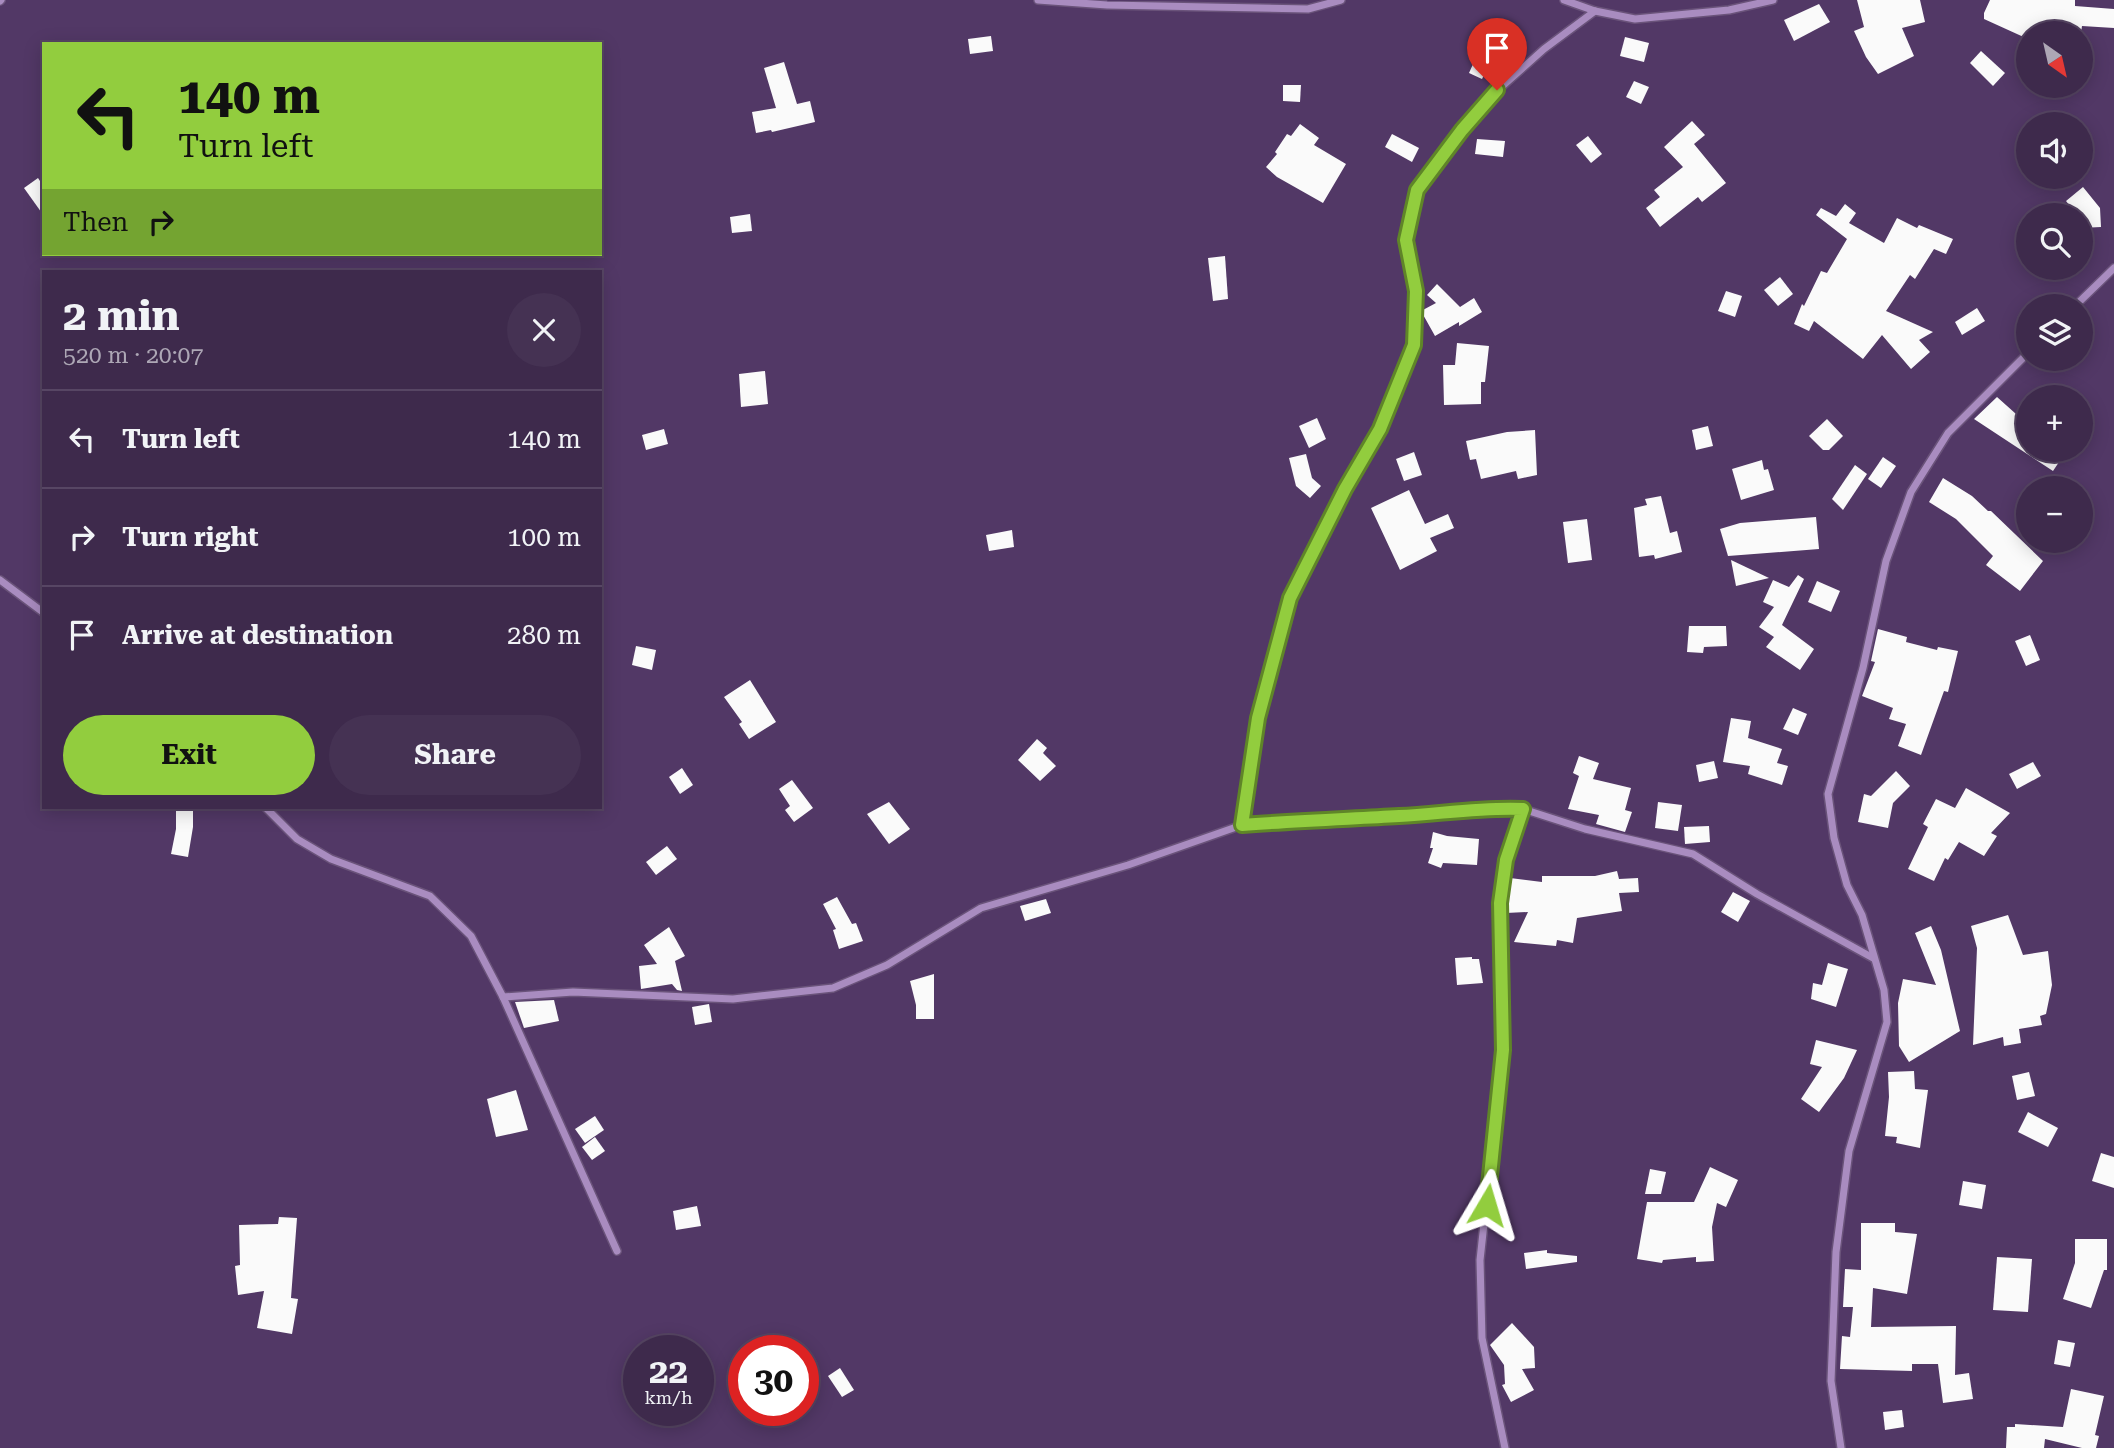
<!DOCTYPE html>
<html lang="en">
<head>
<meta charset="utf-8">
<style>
  :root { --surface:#3e2a4c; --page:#453253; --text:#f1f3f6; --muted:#ada7b5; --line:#574664; --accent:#92cd3e }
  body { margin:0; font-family:"Roboto Serif",serif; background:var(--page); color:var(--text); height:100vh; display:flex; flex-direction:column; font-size:26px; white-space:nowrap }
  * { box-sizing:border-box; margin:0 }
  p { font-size:23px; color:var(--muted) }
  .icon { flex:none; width:38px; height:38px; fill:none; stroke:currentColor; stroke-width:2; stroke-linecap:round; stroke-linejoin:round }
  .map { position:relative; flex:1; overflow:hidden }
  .panel { position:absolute; left:42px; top:270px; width:560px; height:539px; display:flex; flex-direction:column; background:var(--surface); border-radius:0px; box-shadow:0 4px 18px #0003,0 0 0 2px var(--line) }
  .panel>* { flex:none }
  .guide { position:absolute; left:42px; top:42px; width:560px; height:214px; border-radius:0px; box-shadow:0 4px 18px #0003,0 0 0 2px var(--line); background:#92cd3e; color:#111; overflow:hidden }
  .needle { width:46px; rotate:146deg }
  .tools { position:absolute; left:2016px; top:21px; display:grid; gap:14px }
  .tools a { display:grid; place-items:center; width:77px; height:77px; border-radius:50%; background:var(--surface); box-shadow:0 4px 18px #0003,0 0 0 2px var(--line); font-size:35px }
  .speed { position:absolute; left:623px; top:1335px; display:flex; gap:14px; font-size:35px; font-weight:700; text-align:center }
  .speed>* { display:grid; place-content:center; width:91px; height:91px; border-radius:50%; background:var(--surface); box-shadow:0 4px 18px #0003,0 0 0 2px var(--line); line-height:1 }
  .speed small { font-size:18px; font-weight:400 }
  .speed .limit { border:10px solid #d22; background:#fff; color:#111 }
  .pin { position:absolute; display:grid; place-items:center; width:60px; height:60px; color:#fff; margin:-72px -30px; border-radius:50% 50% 50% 0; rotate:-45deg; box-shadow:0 0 7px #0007 }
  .pin .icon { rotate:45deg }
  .me { position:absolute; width:77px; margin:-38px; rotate:7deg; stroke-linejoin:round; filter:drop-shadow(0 0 5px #0008) }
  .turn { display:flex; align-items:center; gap:24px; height:147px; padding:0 21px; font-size:32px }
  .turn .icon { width:91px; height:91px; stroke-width:2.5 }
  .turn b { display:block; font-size:49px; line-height:60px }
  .then { display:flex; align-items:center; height:66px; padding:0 21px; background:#0003; gap:14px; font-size:26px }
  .round { display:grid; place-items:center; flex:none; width:74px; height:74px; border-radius:37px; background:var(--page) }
  .overview { display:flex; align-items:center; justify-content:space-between; height:119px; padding:0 21px }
  h1 { font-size:42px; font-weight:700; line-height:52px }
  .action { display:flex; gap:14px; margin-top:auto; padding:14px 21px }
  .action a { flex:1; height:80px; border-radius:42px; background:var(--accent); color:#111; font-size:28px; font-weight:700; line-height:80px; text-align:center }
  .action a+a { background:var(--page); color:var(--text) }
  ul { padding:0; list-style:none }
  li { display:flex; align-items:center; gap:21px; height:98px; padding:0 21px; border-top:2px solid var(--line) }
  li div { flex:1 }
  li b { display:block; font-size:26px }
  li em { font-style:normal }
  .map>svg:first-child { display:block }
  .building { fill:#fafafa }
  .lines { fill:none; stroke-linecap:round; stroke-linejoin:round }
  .minor-casing { stroke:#6a537a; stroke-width:10 }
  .minor { stroke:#a98cc0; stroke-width:7 }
  .route-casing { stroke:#5f8528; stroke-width:18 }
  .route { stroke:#92cd3e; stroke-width:12 }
</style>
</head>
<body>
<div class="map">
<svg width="2114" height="1448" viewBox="0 0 2114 1448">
  <rect width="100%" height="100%" fill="#523866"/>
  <g class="building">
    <polygon points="1857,0 1920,0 1925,22 1902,28 1914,56 1878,74 1866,57 1854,31 1864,27"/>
    <polygon points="1990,0 2075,0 2075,6 2114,9 2114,28 2082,26 2081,33 2028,33 2028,39 1984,19 1984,13"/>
    <polygon points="1819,4 1830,22 1794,41 1784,20"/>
    <polygon points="991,36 993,51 970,54 968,39"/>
    <polygon points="1625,37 1649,43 1644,62 1620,56"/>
    <polygon points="1479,51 1493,58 1482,79 1469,73"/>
    <polygon points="1981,51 2005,73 1993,86 1970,63"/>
    <polygon points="784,62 797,104 810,101 815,122 772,132 771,130 756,133 752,112 776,108 764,68"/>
    <polygon points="1634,81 1649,87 1641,104 1626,97"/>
    <polygon points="1283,85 1301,85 1300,102 1283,101"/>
    <polygon points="1692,121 1705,135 1694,144 1726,183 1702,202 1698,197 1660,227 1646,208 1660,197 1654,190 1683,167 1664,147"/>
    <polygon points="1300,124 1319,138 1314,145 1346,164 1323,203 1277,177 1266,167 1277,154 1275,152 1287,134 1291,136"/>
    <polygon points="1392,134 1419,148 1412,162 1385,147"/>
    <polygon points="1588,136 1602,154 1591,163 1576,145"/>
    <polygon points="1477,139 1505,141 1503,157 1475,154"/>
    <polygon points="38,178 44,187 44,216 24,188"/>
    <polygon points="2083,187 2100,208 2101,227 2081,228 2081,215 2077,215 2066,201"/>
    <polygon points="1845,204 1856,213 1849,223 1884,243 1897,218 1917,228 1919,225 1953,239 1946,254 1934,249 1915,279 1910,275 1886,311 1933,332 1919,340 1930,352 1911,369 1882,335 1863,359 1814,321 1809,331 1794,324 1802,304 1804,306 1821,271 1827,273 1847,239 1816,215 1821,208 1836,216"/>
    <polygon points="750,214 752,231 732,233 730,217"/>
    <polygon points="1225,256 1228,299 1213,301 1208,258"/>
    <polygon points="1780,277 1793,294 1778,306 1764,290"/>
    <polygon points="1437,284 1460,307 1474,298 1482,312 1459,326 1459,322 1435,336 1421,311 1436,303 1427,295"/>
    <polygon points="1726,291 1742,296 1735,317 1718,311"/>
    <polygon points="1977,308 1985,321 1962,335 1955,322"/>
    <polygon points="1457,343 1489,346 1485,382 1481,382 1481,404 1444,405 1443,365 1455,365"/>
    <polygon points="765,371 768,404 741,407 739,374"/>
    <polygon points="1997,397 2025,422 2021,427 2028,433 2028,450 2047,450 2061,459 2053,471 1974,419"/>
    <polygon points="1317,418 1326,439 1309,448 1299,426"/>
    <polygon points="1827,419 1843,436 1829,450 1823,450 1809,436"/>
    <polygon points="1708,426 1713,446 1696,450 1692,430"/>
    <polygon points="664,429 668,444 646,450 642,435"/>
    <polygon points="1535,430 1537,475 1518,479 1516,471 1481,479 1476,459 1470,460 1466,441 1507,432"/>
    <polygon points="1414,452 1422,475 1404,481 1396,459"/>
    <polygon points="1306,454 1312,478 1321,486 1310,498 1296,486 1289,458"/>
    <polygon points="1883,457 1896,466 1881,488 1868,479"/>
    <polygon points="1762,460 1764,470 1768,469 1774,490 1741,500 1732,469"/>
    <polygon points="1855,465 1867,474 1843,510 1832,499"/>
    <polygon points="1943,478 1972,496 1988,511 1991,511 2043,561 2020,591 1986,565 1993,556 1956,519 1929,502"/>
    <polygon points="1409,490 1425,524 1448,514 1454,528 1430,538 1437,551 1400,570 1371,508"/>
    <polygon points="1661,496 1670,533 1677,531 1682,552 1655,559 1654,555 1639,557 1634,508 1647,505 1645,499"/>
    <polygon points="1816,517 1819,549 1728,556 1720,529 1740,523"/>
    <polygon points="1587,519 1592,560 1568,563 1563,522"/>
    <polygon points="1012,530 1014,547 989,551 986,535"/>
    <polygon points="1731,560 1769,578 1736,586"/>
    <polygon points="1798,575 1804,579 1782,625 1814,649 1800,670 1766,647 1774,637 1759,627 1774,607 1763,602 1773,580 1789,587"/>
    <polygon points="1817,581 1840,591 1831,612 1808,602"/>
    <polygon points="1689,626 1726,626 1727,646 1704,647 1703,653 1687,652"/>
    <polygon points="1878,629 1907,637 1906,642 1937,650 1938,647 1958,651 1948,692 1944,691 1921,755 1898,746 1906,724 1889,719 1893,708 1862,696 1875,662 1871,661"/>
    <polygon points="2030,635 2040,660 2026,666 2015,641"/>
    <polygon points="636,646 656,650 652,670 632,665"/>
    <polygon points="750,680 776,722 749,739 739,724 742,722 724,697"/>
    <polygon points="1793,708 1807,714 1798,735 1783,729"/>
    <polygon points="1731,718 1751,721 1748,738 1782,749 1777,763 1788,766 1782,785 1748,774 1750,766 1723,762"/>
    <polygon points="1037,739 1047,748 1043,753 1056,766 1040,781 1018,760"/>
    <polygon points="1579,756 1599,763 1593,779 1631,788 1625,810 1632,812 1625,832 1596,824 1599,815 1568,809 1579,776 1573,773"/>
    <polygon points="1714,761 1718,778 1699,782 1696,765"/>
    <polygon points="2033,762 2041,776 2017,789 2009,774"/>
    <polygon points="682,768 693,785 680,794 669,777"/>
    <polygon points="1896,771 1910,786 1893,803 1888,828 1858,822 1864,794 1871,796"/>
    <polygon points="792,780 813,808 794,822 785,810 790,806 779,789"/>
    <polygon points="1966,788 2010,813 1991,833 1997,836 1984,856 1959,842 1948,860 1945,858 1934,881 1908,869 1928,827 1923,824 1936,799 1955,808"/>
    <polygon points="889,802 910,829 889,844 867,814"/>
    <polygon points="1658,802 1682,805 1678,831 1655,828"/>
    <polygon points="176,807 193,807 193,827 188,857 171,854 176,829"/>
    <polygon points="1709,826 1710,842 1685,844 1684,827"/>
    <polygon points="1433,832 1447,836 1479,839 1477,865 1443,863 1441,868 1428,863 1433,848 1430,848"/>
    <polygon points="667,846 677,859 656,875 646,862"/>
    <polygon points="1617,871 1619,879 1638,878 1639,892 1619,893 1622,911 1577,918 1573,943 1557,940 1556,946 1514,942 1528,912 1506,913 1510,878 1542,882 1542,876 1595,876"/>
    <polygon points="1733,892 1750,901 1738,922 1721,912"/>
    <polygon points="837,897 852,924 856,923 863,941 839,949 833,930 836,929 823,904"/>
    <polygon points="1046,899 1051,913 1025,921 1020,906"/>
    <polygon points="2008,915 2023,955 2048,951 2052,985 2046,1014 2040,1016 2042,1025 2019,1029 2021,1043 2004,1046 2003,1037 1973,1045 1977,948 1971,926"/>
    <polygon points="1931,926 1941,950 1960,1031 1909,1062 1899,1046 1898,1003 1903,979 1936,985 1915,933"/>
    <polygon points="669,927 685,956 675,961 682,991 677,990 672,984 641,989 639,966 657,964 644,945"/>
    <polygon points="1472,957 1472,959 1479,959 1483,983 1457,985 1455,958"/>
    <polygon points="1828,963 1848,969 1836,1007 1811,999 1813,983 1822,985"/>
    <polygon points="934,974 934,1019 916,1019 916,1005 910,981"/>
    <polygon points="554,1000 559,1021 524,1028 515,1002"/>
    <polygon points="709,1004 712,1022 695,1025 692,1007"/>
    <polygon points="1816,1040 1857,1050 1844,1078 1819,1112 1801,1099 1822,1067 1810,1064"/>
    <polygon points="1914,1071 1915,1089 1928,1090 1920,1148 1896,1143 1897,1137 1885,1136 1889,1097 1888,1072"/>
    <polygon points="2029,1072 2035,1096 2017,1100 2012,1076"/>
    <polygon points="516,1090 528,1130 496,1137 487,1099"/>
    <polygon points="2028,1112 2058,1128 2048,1147 2018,1132"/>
    <polygon points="595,1116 604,1130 585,1143 575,1129"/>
    <polygon points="595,1137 605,1151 592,1160 582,1147"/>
    <polygon points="2101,1153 2114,1157 2114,1188 2092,1181"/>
    <polygon points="1710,1167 1738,1180 1726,1207 1717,1203 1712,1227 1714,1261 1696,1262 1696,1257 1663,1260 1662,1263 1637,1259 1647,1202 1694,1202"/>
    <polygon points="1650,1169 1666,1172 1661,1194 1645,1194"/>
    <polygon points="1963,1181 1986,1185 1982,1209 1959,1205"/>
    <polygon points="697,1206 701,1226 676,1230 673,1211"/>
    <polygon points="279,1217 297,1218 291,1298 298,1299 292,1334 257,1328 264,1291 238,1295 235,1266 240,1265 239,1225 278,1224"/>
    <polygon points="1861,1223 1895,1223 1895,1232 1917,1234 1907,1294 1873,1288 1871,1327 1956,1326 1955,1375 1969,1373 1973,1399 1943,1403 1938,1364 1912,1364 1912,1371 1840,1369 1842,1336 1850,1337 1853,1307 1843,1307 1845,1269 1861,1270"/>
    <polygon points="2075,1239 2107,1239 2107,1270 2104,1270 2091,1308 2063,1299 2075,1263"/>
    <polygon points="1547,1250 1547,1253 1577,1256 1577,1262 1526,1269 1524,1253"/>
    <polygon points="1997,1257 2032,1259 2028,1312 1993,1310"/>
    <polygon points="1512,1323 1534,1347 1535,1368 1522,1369 1534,1390 1511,1402 1502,1385 1505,1384 1504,1365 1490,1345"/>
    <polygon points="2058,1340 2075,1343 2070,1367 2054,1364"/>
    <polygon points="840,1368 854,1390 842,1397 828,1376"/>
    <polygon points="2071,1389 2104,1396 2095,1435 2099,1436 2096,1448 2082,1448 2045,1439 2044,1448 2006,1448 2007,1427 2015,1427 2015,1424 2063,1427"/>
    <polygon points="1902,1410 1904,1427 1885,1430 1883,1412"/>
  </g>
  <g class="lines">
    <defs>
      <g id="minor">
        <polyline points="1038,0 1107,5 1308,9 1341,0"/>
        <polyline points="1564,0 1595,11 1635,19 1729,10 1773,0"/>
        <polyline points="0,1 1,0"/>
        <polyline points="2075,306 2114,268"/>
        <polyline points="0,580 44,613"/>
        <polyline points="265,807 297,839 331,859 430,896 471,936 503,997 617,1251"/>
        <polyline points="1242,825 1258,718 1290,598 1345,489 1380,430 1414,345 1416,291 1406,240 1417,190 1462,130 1497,91 1544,49 1595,11"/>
        <polyline points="503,997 573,992 733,999 833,988 887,965 981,908 1128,865 1242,825 1336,818 1400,816 1497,808 1523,809 1585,829 1693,854 1757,894 1873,958"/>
        <polyline points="1505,1448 1482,1338 1480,1260 1503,1050 1500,903 1506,860 1523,809"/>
        <polyline points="1841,1448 1831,1381 1836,1252 1849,1151 1887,1022 1884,990 1862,915 1847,885 1834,838 1828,794 1863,668 1886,561 1911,492 1948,433 2028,353"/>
      </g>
    </defs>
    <use href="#minor" class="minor-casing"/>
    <use href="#minor" class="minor"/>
  </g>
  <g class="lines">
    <defs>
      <path id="route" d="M 1487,1205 L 1503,1050 L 1500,903 L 1506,860 L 1523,809 C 1481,807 1440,814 1399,816 C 1346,819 1294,821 1242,825 L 1258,718 L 1290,598 L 1345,489 L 1380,429 L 1414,345 L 1416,291 L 1406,240 L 1417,190 L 1462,130 L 1497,90"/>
    </defs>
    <use href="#route" class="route-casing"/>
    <use href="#route" class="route"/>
  </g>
</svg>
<div class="tools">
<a><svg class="needle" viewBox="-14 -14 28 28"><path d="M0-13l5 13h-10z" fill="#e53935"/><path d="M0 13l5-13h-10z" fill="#ada7b5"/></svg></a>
<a><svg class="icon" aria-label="sound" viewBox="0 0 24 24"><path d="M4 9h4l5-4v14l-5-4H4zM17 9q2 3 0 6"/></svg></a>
<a><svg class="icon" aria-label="search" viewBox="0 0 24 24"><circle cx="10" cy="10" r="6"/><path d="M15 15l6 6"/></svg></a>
<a><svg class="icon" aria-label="layers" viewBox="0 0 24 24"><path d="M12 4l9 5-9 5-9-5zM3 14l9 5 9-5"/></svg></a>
<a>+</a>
<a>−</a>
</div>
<div class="speed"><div>22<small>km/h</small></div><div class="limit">30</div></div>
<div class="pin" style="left:1497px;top:90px;background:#d93025"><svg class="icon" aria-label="arrive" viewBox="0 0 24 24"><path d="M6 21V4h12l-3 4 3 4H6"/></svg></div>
<svg class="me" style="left:1487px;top:1205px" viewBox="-20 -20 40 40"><path d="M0-17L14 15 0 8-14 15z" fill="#92cd3e" stroke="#fff" stroke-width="4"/></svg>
<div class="guide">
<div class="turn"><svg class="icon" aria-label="left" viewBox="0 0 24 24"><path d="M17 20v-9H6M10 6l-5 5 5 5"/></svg><div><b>140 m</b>Turn left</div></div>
<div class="then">Then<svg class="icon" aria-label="right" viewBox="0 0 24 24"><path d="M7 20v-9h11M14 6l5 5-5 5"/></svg></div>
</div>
<section class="panel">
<div class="overview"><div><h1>2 min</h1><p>520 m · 20:07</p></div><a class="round"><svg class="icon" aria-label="close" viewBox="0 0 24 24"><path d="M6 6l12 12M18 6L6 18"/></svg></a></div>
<ul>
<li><svg class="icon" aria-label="left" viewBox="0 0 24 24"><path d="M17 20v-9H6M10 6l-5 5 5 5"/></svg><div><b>Turn left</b></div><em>140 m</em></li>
<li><svg class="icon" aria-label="right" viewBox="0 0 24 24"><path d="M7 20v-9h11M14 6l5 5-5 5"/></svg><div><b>Turn right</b></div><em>100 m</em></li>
<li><svg class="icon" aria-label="arrive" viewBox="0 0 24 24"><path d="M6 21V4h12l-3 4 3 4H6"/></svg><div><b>Arrive at destination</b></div><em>280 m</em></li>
</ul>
<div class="action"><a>Exit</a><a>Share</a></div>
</section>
</div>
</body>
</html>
